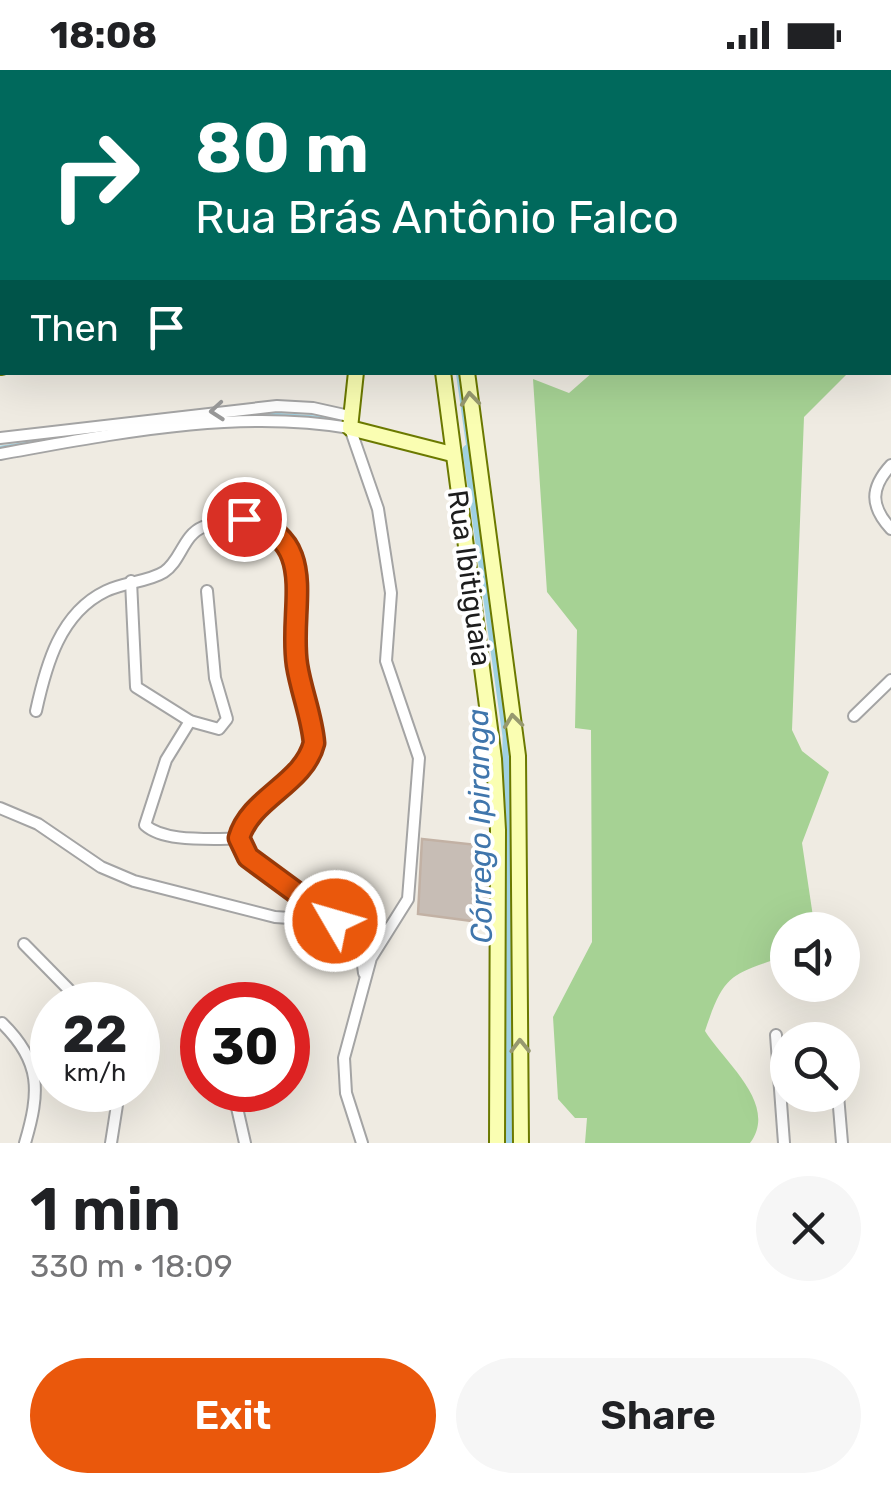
<!DOCTYPE html>
<html lang="en">
<head>
<meta charset="utf-8">
<style>
  :root { --surface:#fff; --page:#f6f6f6; --text:#202124; --muted:#757577; --accent:#ea580c }
  body { margin:0; font-family:Rubik,sans-serif; background:var(--page); color:var(--text); height:100vh; display:flex; flex-direction:column; font-size:38px; white-space:nowrap }
  * { box-sizing:border-box; margin:0 }
  p { font-size:32px; color:var(--muted) }
  .icon { flex:none; width:55px; height:55px; fill:none; stroke:currentColor; stroke-width:2; stroke-linecap:round; stroke-linejoin:round }
  .map { position:relative; height:1073px; overflow:hidden }
  .drawer { display:flex; flex-direction:column; background:var(--surface); flex:1 }
  .drawer>* { flex:none }
  .hud { position:absolute; left:0px; top:0px; width:892px; height:305px; box-shadow:0 10px 40px #0002; background:#00695c; color:#fff; overflow:hidden }
  .controls { position:absolute; left:770px; top:842px; display:grid; gap:20px }
  .controls a { display:grid; place-items:center; width:90px; height:90px; border-radius:50%; background:var(--surface); box-shadow:0 10px 40px #0002; font-size:50px }
  .speed { position:absolute; left:30px; top:912px; display:flex; gap:20px; font-size:50px; font-weight:700; text-align:center }
  .speed>* { display:grid; place-content:center; width:130px; height:130px; border-radius:50%; background:var(--surface); box-shadow:0 10px 40px #0002; line-height:1 }
  .speed small { font-size:25px; font-weight:400 }
  .speed .limit { border:15px solid #d22; background:#fff; color:#111 }
  .pin { position:absolute; display:grid; place-items:center; width:85px; height:85px; color:#fff; margin:-42px; border:5px solid #fff; border-radius:50%; box-shadow:0 2px 10px #0007 }
  .me { position:absolute; width:110px; margin:-55px; rotate:308deg; stroke-linejoin:round; filter:drop-shadow(0 0 8px #0008) }
  .turn { display:flex; align-items:center; gap:35px; height:210px; padding:0 30px; font-size:45px }
  .turn .icon { width:130px; height:130px; stroke-width:2.5 }
  .turn b { display:block; font-size:70px; line-height:85px }
  .then { display:flex; align-items:center; height:95px; padding:0 30px; background:#0003; gap:20px; font-size:38px }
  .round { display:grid; place-items:center; flex:none; width:105px; height:105px; border-radius:52px; background:var(--page) }
  .summary { display:flex; align-items:center; justify-content:space-between; height:170px; padding:0 30px }
  h1 { font-size:60px; font-weight:600; line-height:75px }
  .primary-button { display:flex; gap:20px; margin-top:auto; padding:20px 30px }
  .primary-button a { flex:1; height:115px; border-radius:60px; background:var(--accent); color:#fff; font-size:40px; font-weight:600; line-height:115px; text-align:center }
  .primary-button a+a { background:var(--page); color:var(--text) }
  .status { display:flex; justify-content:space-between; align-items:center; height:70px; padding:0 50px; background:var(--surface); direction:ltr }
  .status svg { height:28px; fill:currentColor }
  .map>svg:first-child { display:block }
  .forest { fill:#a6d294 }
  .lines { fill:none; stroke-linecap:round; stroke-linejoin:round }
  .stream { stroke:#9fd1e1; stroke-width:2.5 }
  .canal { stroke:#9fd1e1; stroke-width:11 }
  .building { fill:#c7bdb5; stroke:#c2b1a4; stroke-width:2.5 }
  .street-casing { stroke:#a4a4a4; stroke-width:14 }
  .secondary-casing { stroke:#6b7900; stroke-width:18 }
  .street { stroke:#fff; stroke-width:10 }
  .secondary { stroke:#fafeb2; stroke-width:14 }
  .oneway { stroke:#97996f }
  .oneway2 { stroke:#999 }
  .route-casing { stroke:#983908; stroke-width:25 }
  .route { stroke:#ea580c; stroke-width:18 }
  .labels { text-anchor:middle; stroke-width:8; stroke-linejoin:round; paint-order:stroke }
  .street-label { font-size:28px; fill:#1d1d1d; stroke:#fff }
  .water-label { font-size:30px; font-style:italic; fill:#4076ac; stroke:#fff }
</style>
</head>
<body>
<div class="status"><b>18:08</b><svg viewBox="0 0 49 12"><path d="M0 12V9h3v3zM5 12V6h3v6zM10 12V3h3v9zM15 12V0h3v12zM26 1h20v11H26zM47 4h2v5h-2z"/></svg></div>
<div class="map">
<svg width="891" height="1073" viewBox="0 0 891 1073">
  <rect width="100%" height="100%" fill="#efebe2"/>
  <path class="forest" d="M 593,302 L 848,303 L 804,347 L 792,660 L 802,681 L 829,702 L 802,773 L 815,860 L 788,860 L 787,885 C 731,906 725,901 705,961 C 724,992 779,1034 750,1073 L 585,1073 L 587,1048 L 575,1048 L 558,1029 L 553,947 L 592,872 L 591,660 L 575,658 L 577,560 L 547,522 L 533,309 L 569,323 Z"/>
  <g class="lines">
    <g class="stream">
      <polyline points="633,2 635,0"/>
      <polyline points="457,302 468,380"/>
      <polyline points="230,347 261,343 336,348"/>
      <polyline points="0,377 83,364"/>
    </g>
    <polyline class="canal" points="468,380 508,666 508,1073"/>
  </g>
  <polygon class="building" points="422,769 487,776 487,853 418,844"/>
  <g class="lines">
    <defs>
      <g id="street">
        <polyline points="27,0 29,2"/>
        <polyline points="220,0 221,2"/>
        <polyline points="364,0 367,2"/>
        <polyline points="70,2 73,0"/>
        <polyline points="868,2 869,0"/>
        <polyline points="890,105 891,107"/>
        <polyline points="0,150 2,150"/>
        <polyline points="0,368 277,336 313,338 349,346"/>
        <path d="M 0,384 C 113,364 236,338 350,358 L 378,439 L 391,523 L 386,591 L 419,688 L 408,829 L 371,888 L 344,988 L 346,1023 L 362,1073"/>
        <path d="M 891,395 C 870,418 870,436 891,459"/>
        <polyline points="131,511 136,617 190,651 219,659 227,649 215,608 207,521"/>
        <path d="M 36,641 C 46,595 60,543 106,521 C 124,512 148,512 164,502 C 181,491 183,465 203,457 C 219,450 238,448 255,452 C 315,467 292,546 296,591 C 299,619 312,646 314,673 C 305,714 250,728 239,769 L 248,787 L 350,864 L 361,880 L 364,903"/>
        <polyline points="854,646 891,610"/>
        <path d="M 190,651 L 166,690 L 145,755 C 165,773 212,768 239,769"/>
        <polyline points="0,738 38,754 101,797 134,811 275,847 335,851"/>
        <polyline points="24,874 84,935"/>
        <path d="M 2,953 C 42,992 40,1022 25,1073"/>
        <polyline points="776,965 784,1073"/>
        <polyline points="233,1020 245,1073"/>
        <polyline points="838,1025 842,1073"/>
        <polyline points="111,1073 117,1035 115,1020"/>
      </g>
      <g id="secondary">
        <polyline points="523,2 525,0"/>
        <polyline points="616,2 619,0"/>
        <polyline points="649,2 651,0"/>
        <polyline points="0,297 2,297"/>
        <polyline points="356,302 350,358 452,384"/>
        <polyline points="443,302 494,689 498,760 497,1073"/>
        <polyline points="467,302 518,686 521,1073"/>
      </g>
    </defs>
    <use href="#street" class="street-casing"/>
    <use href="#secondary" class="secondary-casing"/>
    <use href="#street" class="street"/>
    <use href="#secondary" class="secondary"/>
  </g>
  <defs><path id="oneway-chevron" d="M-2-3.5L2.5 0L-2 3.5" fill="none" stroke-width="1.6" stroke-linecap="round" stroke-linejoin="round" transform="scale(2.5)"/></defs>
  <g class="oneway">
    <use href="#oneway-chevron" transform="translate(470 329) rotate(-96)"/>
    <use href="#oneway-chevron" transform="translate(513 651) rotate(-97)"/>
    <use href="#oneway-chevron" transform="translate(520 976) rotate(-91)"/>
  </g>
  <use class="oneway2" href="#oneway-chevron" transform="translate(217 341) rotate(175)"/>
  <g class="lines">
    <defs>
      <path id="route" d="M 244,449 C 322,469 288,536 297,595 C 301,621 312,647 314,673 C 304,714 250,728 239,768 L 248,787 L 335,851"/>
    </defs>
    <use href="#route" class="route-casing"/>
    <use href="#route" class="route"/>
  </g>
  <g class="labels">
    <g class="street-label">
      <text transform="translate(470 508) rotate(82)" y="10">Rua Ibitiguaia</text>
    </g>
    <g class="water-label">
      <text transform="translate(480 756) rotate(-91)" y="10">Córrego Ipiranga</text>
    </g>
  </g>
</svg>
<div class="controls">
<a><svg class="icon" aria-label="sound" viewBox="0 0 24 24"><path d="M4 9h4l5-4v14l-5-4H4zM17 9q2 3 0 6"/></svg></a>
<a><svg class="icon" aria-label="search" viewBox="0 0 24 24"><circle cx="10" cy="10" r="6"/><path d="M15 15l6 6"/></svg></a>
</div>
<div class="speed"><div>22<small>km/h</small></div><div class="limit">30</div></div>
<div class="pin" style="left:244px;top:449px;background:#d93025"><svg class="icon" aria-label="arrive" viewBox="0 0 24 24"><path d="M6 21V4h12l-3 4 3 4H6"/></svg></div>
<svg class="me" style="left:335px;top:851px" viewBox="-20 -20 40 40"><circle r="17" fill="#ea580c" stroke="#fff" stroke-width="3"/><path d="M0-11L8 9 0 5-8 9z" fill="#fff"/></svg>
<div class="hud">
<div class="turn"><svg class="icon" aria-label="right" viewBox="0 0 24 24"><path d="M7 20v-9h11M14 6l5 5-5 5"/></svg><div><b>80 m</b>Rua Brás Antônio Falco</div></div>
<div class="then">Then<svg class="icon" aria-label="arrive" viewBox="0 0 24 24"><path d="M6 21V4h12l-3 4 3 4H6"/></svg></div>
</div>
</div>
<section class="drawer">
<div class="summary"><div><h1>1 min</h1><p>330 m · 18:09</p></div><a class="round"><svg class="icon" aria-label="close" viewBox="0 0 24 24"><path d="M6 6l12 12M18 6L6 18"/></svg></a></div>
<div class="primary-button"><a>Exit</a><a>Share</a></div>
</section>
</body>
</html>
